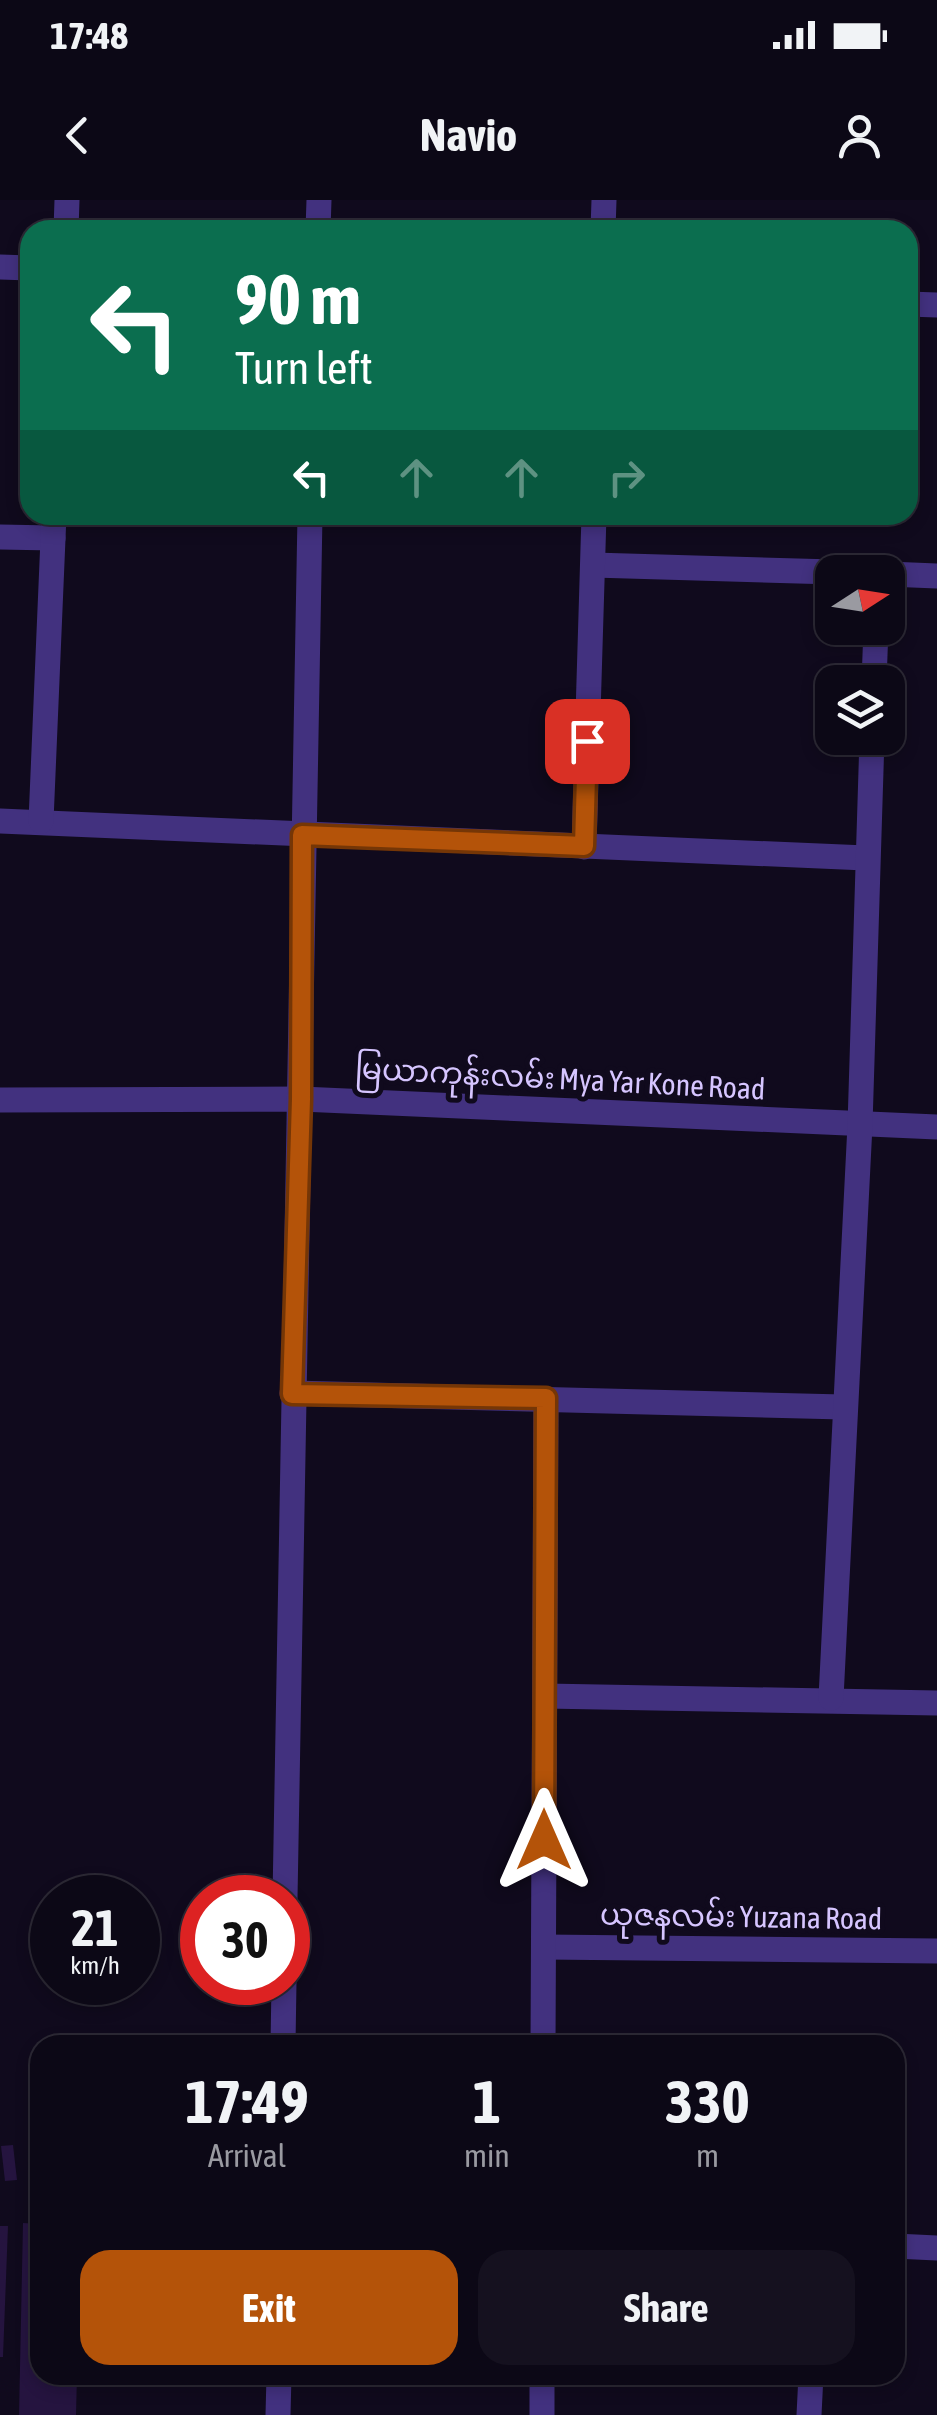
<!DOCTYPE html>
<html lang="en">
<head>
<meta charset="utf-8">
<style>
  :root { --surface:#0c0816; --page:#15111f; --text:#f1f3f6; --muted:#9a9aa1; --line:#2c2935; --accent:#b45309 }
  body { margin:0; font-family:"Asap Condensed","Noto Sans Myanmar",sans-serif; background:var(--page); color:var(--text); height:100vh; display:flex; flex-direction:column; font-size:38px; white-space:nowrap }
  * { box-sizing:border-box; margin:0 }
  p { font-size:32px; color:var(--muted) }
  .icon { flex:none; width:55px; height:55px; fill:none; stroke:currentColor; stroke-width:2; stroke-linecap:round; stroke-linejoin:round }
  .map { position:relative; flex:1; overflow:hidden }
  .details { position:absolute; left:30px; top:1835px; width:875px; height:350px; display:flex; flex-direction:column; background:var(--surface); border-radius:30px; box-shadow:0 5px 15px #0003,0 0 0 2px var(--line) }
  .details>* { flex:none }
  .top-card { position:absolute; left:20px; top:20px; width:898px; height:305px; border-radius:30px; box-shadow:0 5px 15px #0003,0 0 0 2px var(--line); background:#0b6e4f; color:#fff; overflow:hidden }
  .needle { width:65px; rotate:78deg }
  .tools { position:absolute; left:815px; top:355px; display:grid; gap:20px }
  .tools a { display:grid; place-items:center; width:90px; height:90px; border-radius:20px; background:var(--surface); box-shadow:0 5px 15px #0003,0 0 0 2px var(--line); font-size:50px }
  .speed { position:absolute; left:30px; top:1675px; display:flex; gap:20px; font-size:50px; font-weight:700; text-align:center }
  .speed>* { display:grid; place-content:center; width:130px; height:130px; border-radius:50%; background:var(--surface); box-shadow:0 5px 15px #0003,0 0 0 2px var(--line); line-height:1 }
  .speed small { font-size:25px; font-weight:400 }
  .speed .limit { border:15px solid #d22; background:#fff; color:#111 }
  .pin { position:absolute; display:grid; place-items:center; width:85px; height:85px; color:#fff; margin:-42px; border-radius:20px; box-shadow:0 5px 15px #0006 }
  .me { position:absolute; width:110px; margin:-55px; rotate:0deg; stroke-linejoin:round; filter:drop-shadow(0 0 8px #0008) }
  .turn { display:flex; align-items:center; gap:35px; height:210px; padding:0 50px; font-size:45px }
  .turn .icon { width:130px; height:130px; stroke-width:2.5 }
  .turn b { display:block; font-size:70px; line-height:85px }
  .lanes { display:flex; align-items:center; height:95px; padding:0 50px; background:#0003; justify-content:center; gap:50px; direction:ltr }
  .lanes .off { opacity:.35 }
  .eta { display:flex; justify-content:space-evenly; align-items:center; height:170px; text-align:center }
  .eta b { font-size:60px; font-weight:700; line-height:70px }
  .cta { display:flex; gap:20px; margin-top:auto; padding:20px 50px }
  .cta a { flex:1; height:115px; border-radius:30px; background:var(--accent); color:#fff; font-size:40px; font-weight:700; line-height:115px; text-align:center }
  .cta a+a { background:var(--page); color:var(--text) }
  .status { display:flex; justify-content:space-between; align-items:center; height:70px; padding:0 50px; background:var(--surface); direction:ltr }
  .status svg { height:28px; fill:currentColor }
  header { display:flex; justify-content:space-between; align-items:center; height:130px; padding:0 50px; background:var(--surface); font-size:45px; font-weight:700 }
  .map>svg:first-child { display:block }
  .building { fill:#25143f }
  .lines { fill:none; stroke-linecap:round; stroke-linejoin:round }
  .street { stroke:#42317f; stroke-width:25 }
  .route-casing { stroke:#753606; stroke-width:25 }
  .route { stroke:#b45309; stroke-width:18 }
  .labels { text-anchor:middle; stroke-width:10; stroke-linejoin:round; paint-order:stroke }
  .street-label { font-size:30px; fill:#d6c5ff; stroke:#100a1d }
</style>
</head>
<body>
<div class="status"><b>17:48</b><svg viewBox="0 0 49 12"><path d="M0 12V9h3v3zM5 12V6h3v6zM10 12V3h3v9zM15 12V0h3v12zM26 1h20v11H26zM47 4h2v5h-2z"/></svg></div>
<header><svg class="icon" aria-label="back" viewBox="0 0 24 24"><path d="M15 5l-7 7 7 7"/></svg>Navio<svg class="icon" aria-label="person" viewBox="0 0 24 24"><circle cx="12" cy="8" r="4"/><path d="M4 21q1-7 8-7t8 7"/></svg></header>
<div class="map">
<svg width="937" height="2215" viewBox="0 0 937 2215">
  <rect width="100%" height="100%" fill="#100a1d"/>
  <g class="building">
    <polygon points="13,1945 17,1980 5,1981 1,1946"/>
    <polygon points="23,2023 40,2024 40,2175 77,2175 76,2215 19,2215"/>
    <polygon points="0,2026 8,2026 3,2157 0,2157"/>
  </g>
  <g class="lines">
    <g class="street">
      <polyline points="66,30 67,0"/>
      <polyline points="318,30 319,0"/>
      <polyline points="603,30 604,0"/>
      <polyline points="0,67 30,68"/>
      <polyline points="908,104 937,105"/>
      <polyline points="0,337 53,338"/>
      <polyline points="593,365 834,372"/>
      <polyline points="888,374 937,376"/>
      <polyline points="874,482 876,428"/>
      <polyline points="0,621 866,658"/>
      <polyline points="41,621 54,315"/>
      <polyline points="584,647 594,315"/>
      <polyline points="0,900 301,899 937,927"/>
      <polyline points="292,1193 843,1207"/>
      <polyline points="545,1496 937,1503"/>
      <polyline points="831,1498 860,925 872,538"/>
      <polyline points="285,1698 310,315"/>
      <polyline points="544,1747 937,1751"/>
      <polyline points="283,1845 284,1782"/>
      <polyline points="543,1845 546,1199"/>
      <polyline points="895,2046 937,2048"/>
      <polyline points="278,2215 279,2175"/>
      <polyline points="542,2215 542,2175"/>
      <polyline points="809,2215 811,2175"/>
    </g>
  </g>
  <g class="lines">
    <defs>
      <polyline id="route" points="544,1640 546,1198 292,1194 301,899 302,635 584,646 587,541"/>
    </defs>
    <use href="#route" class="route-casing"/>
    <use href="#route" class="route"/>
  </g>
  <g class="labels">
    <g class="street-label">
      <text transform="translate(560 879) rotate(3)" y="10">မြယာကုန်းလမ်း Mya Yar Kone Road</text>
      <text transform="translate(741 1717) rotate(1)" y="10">ယုဇနလမ်း Yuzana Road</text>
    </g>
  </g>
</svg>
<div class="tools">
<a><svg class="needle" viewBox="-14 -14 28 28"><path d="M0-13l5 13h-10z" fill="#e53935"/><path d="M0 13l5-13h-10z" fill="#9a9aa1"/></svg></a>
<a><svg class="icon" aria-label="layers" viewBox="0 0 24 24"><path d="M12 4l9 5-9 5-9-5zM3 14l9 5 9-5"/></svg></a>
</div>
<div class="speed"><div>21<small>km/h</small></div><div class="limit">30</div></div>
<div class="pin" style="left:587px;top:541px;background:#d93025"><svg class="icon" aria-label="arrive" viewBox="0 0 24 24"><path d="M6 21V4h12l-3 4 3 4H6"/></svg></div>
<svg class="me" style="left:544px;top:1640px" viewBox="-20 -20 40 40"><path d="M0-17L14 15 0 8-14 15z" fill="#b45309" stroke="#fff" stroke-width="4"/></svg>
<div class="top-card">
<div class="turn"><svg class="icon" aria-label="left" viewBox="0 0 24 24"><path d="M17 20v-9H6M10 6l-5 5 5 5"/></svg><div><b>90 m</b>Turn left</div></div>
<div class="lanes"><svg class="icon" aria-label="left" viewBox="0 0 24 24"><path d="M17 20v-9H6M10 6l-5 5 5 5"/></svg><svg class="icon off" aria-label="ahead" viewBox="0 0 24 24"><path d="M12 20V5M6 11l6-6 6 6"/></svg><svg class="icon off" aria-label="ahead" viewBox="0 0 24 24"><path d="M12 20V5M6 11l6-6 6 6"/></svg><svg class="icon off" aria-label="right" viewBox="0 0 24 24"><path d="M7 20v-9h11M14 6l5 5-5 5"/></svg></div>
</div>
<section class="details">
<div class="eta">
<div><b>17:49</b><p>Arrival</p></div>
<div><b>1</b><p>min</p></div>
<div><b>330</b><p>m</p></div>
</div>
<div class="cta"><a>Exit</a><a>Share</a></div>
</section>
</div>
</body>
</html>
